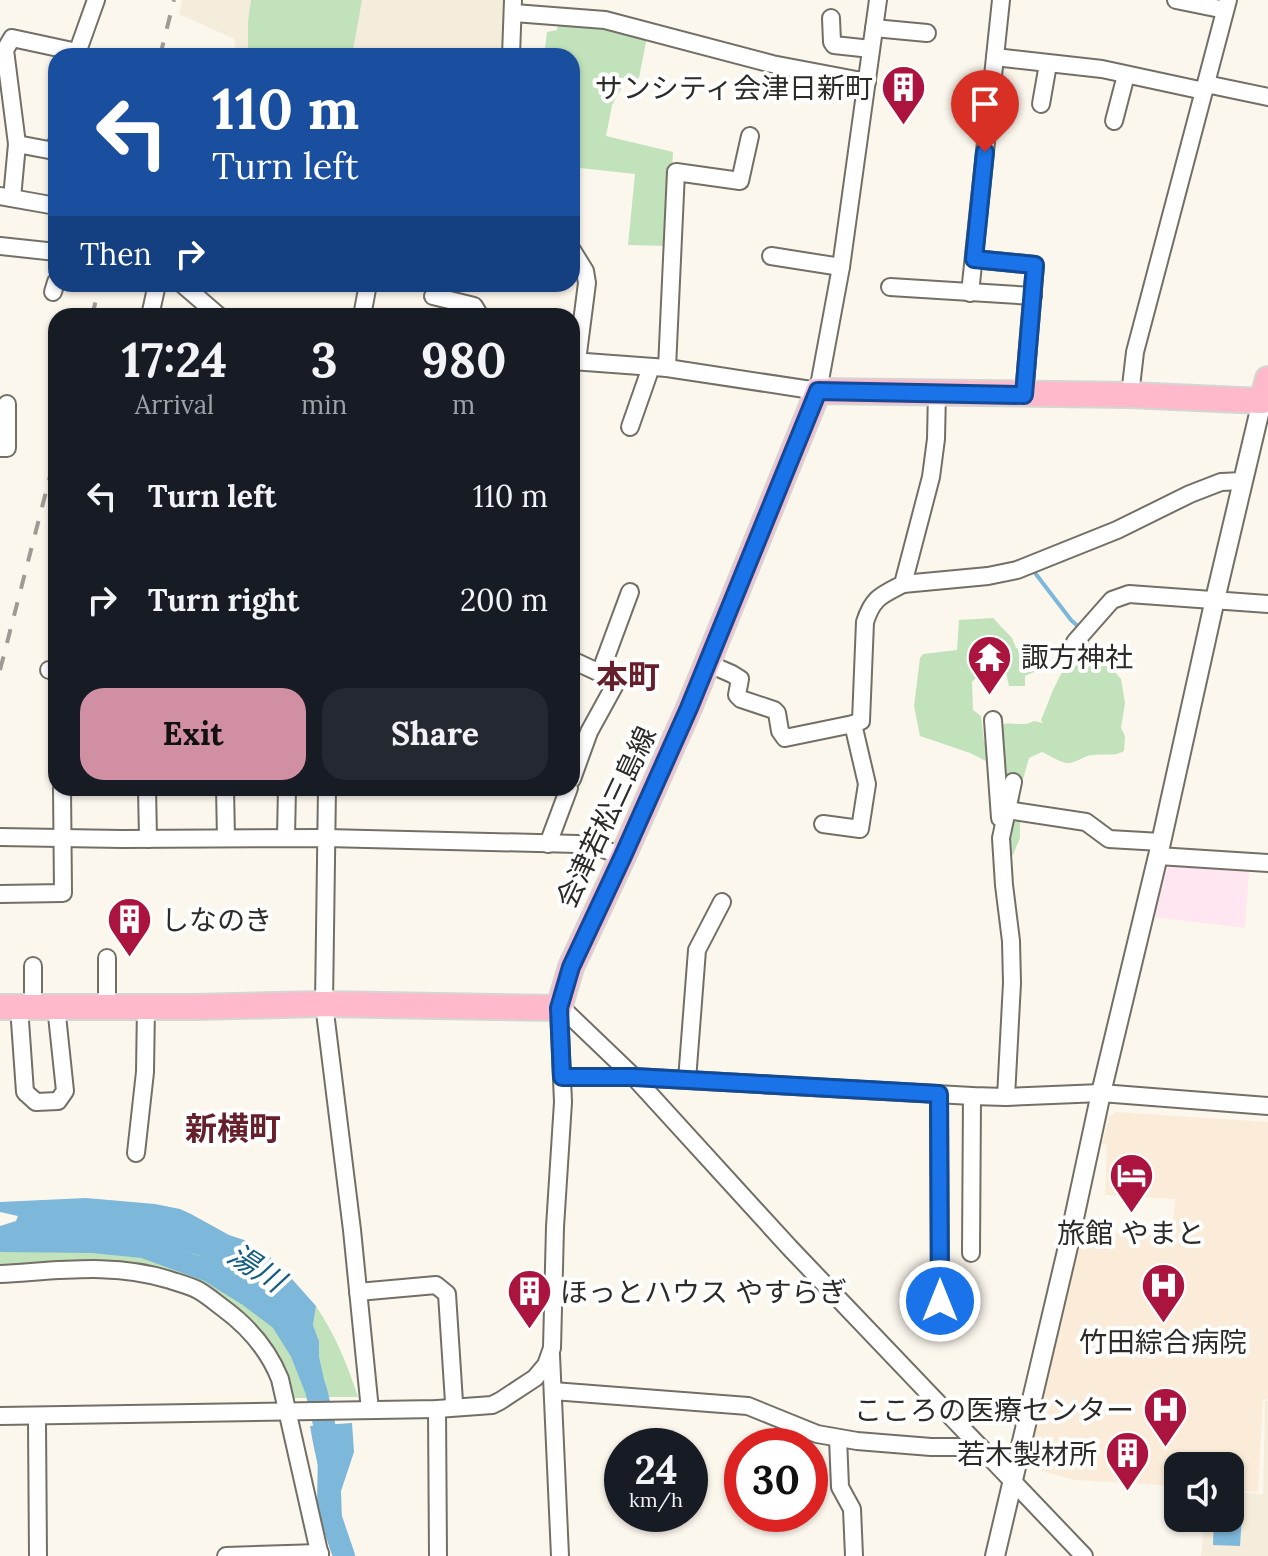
<!DOCTYPE html>
<html lang="en">
<head>
<meta charset="utf-8">
<style>
  :root { --surface:#171b24; --page:#242831; --text:#f1f3f6; --muted:#9ea1a6; --accent:#d18fa4 }
  body { margin:0; font-family:Lora,"Noto Sans JP",serif; background:var(--page); color:var(--text); height:100vh; display:flex; flex-direction:column; font-size:30px; white-space:nowrap }
  * { box-sizing:border-box; margin:0 }
  p { font-size:26px; color:var(--muted) }
  .icon { flex:none; width:44px; height:44px; fill:none; stroke:currentColor; stroke-width:2; stroke-linecap:round; stroke-linejoin:round }
  .map { position:relative; flex:1; overflow:hidden }
  .panel { position:absolute; left:48px; top:308px; width:532px; height:488px; display:flex; flex-direction:column; background:var(--surface); border-radius:24px; box-shadow:0 2px 6px #0004 }
  .panel>* { flex:none }
  .top-card { position:absolute; left:48px; top:48px; width:532px; height:244px; border-radius:24px; box-shadow:0 2px 6px #0004; background:#1a4fa0; color:#fff; overflow:hidden }
  .fabs { position:absolute; left:1164px; top:1452px; display:grid; gap:16px }
  .fabs a { display:grid; place-items:center; width:80px; height:80px; border-radius:16px; background:var(--surface); box-shadow:0 2px 6px #0004; font-size:40px }
  .speed { position:absolute; left:604px; top:1428px; display:flex; gap:16px; font-size:40px; font-weight:700; text-align:center }
  .speed>* { display:grid; place-content:center; width:104px; height:104px; border-radius:50%; background:var(--surface); box-shadow:0 2px 6px #0004; line-height:1 }
  .speed small { font-size:20px; font-weight:400 }
  .speed .limit { border:12px solid #d22; background:#fff; color:#111 }
  .pin { position:absolute; display:grid; place-items:center; width:68px; height:68px; color:#fff; margin:-82px -34px; border-radius:50% 50% 50% 0; rotate:-45deg; box-shadow:0 0 8px #0007 }
  .pin .icon { rotate:45deg }
  .me { position:absolute; width:88px; margin:-44px; rotate:0deg; stroke-linejoin:round; filter:drop-shadow(0 0 6px #0008) }
  .turn { display:flex; align-items:center; gap:28px; height:168px; padding:0 32px; font-size:36px }
  .turn .icon { width:104px; height:104px; stroke-width:2.5 }
  .turn b { display:block; font-size:56px; line-height:68px }
  .then { display:flex; align-items:center; height:76px; padding:0 32px; background:#0003; gap:16px; font-size:30px }
  .eta { display:flex; justify-content:space-evenly; align-items:center; height:136px; text-align:center }
  .eta b { font-size:48px; font-weight:800; line-height:56px }
  .button { display:flex; gap:16px; margin-top:auto; padding:16px 32px }
  .button a { flex:1; height:92px; border-radius:24px; background:var(--accent); color:#111; font-size:32px; font-weight:800; line-height:92px; text-align:center }
  .button a+a { background:var(--page); color:var(--text) }
  ul { padding:0; list-style:none }
  li { display:flex; align-items:center; gap:24px; height:104px; padding:0 32px }
  li div { flex:1 }
  li b { display:block; font-size:30px }
  li em { font-style:normal }
  .map>svg:first-child { display:block }
  .commercial { fill:#ffe6f1 }
  .built { fill:#f5eddb }
  .medical { fill:#faecd8 }
  .green { fill:#c1e2ba }
  .water { fill:#7db8da }
  .lines { fill:none; stroke-linecap:round; stroke-linejoin:round }
  .stream { stroke:#7db8da; stroke-width:4 }
  .river { stroke:#7db8da; stroke-width:22 }
  .minor-casing { stroke:#736f66; stroke-width:20 }
  .tertiary-casing { stroke:#736f66; stroke-width:22 }
  .primary-casing { stroke:#d5d5d4; stroke-width:28 }
  .minor { stroke:#fff; stroke-width:16 }
  .tertiary { stroke:#fff; stroke-width:18 }
  .primary { stroke:#ffb9ca; stroke-width:24 }
  .rail { stroke:#9e9b94; stroke-width:4; stroke-dasharray:14 14; stroke-linecap:butt }
  .route-casing { stroke:#114b97; stroke-width:20 }
  .route { stroke:#1a73e8; stroke-width:14 }
  .labels { text-anchor:middle; stroke-width:8; stroke-linejoin:round; paint-order:stroke }
  .poi-label { font-size:28px; fill:#2d2b28; stroke:#fff; text-anchor:end }
  .street-label { font-size:28px; fill:#2d2b28; stroke:#fff }
  .water-label { font-size:30px; font-style:italic; fill:#145d7f; stroke:#fff }
  .quarter-label { font-size:32px; font-weight:bold; fill:#65202c; stroke:#fff }
</style>
</head>
<body>
<div class="map">
<svg width="1268" height="1556" viewBox="0 0 1268 1556">
  <rect width="100%" height="100%" fill="#fcf7ed"/>
  <polygon class="commercial" points="1169,866 1249,870 1245,928 1152,917 1163,869"/>
  <g class="built">
    <polygon points="182,0 505,0 502,56 237,56 234,39 179,14"/>
    <polygon points="1265,1401 1268,1401 1268,1556 1201,1556 1205,1518 1230,1518 1230,1492 1263,1494"/>
  </g>
  <polygon class="medical" points="1116,1112 1268,1122 1268,1399 1263,1400 1258,1492 1230,1490 1230,1466 1178,1466 1178,1486 1076,1480 1027,1467 1042,1384 1081,1232 1172,1235 1175,1199 1105,1195 1107,1145 1102,1144 1109,1117"/>
  <g class="green">
    <polygon points="251,0 362,0 352,56 248,56 248,22"/>
    <polygon points="558,23 620,31 647,37 639,78 624,83 612,105 606,136 673,152 668,246 628,245 635,174 580,168 572,170 572,56 544,56 547,32 557,30"/>
    <path d="M 993,618 L 1012,638 L 1016,648 L 1034,651 L 1035,661 L 1045,662 L 1047,666 L 1040,673 L 1034,672 L 1025,676 L 1025,686 L 1009,686 L 1005,668 C 995,666 988,665 979,670 L 976,678 L 972,682 L 973,710 L 981,716 L 984,740 L 988,749 L 996,821 L 992,820 L 988,762 L 970,753 L 920,736 L 914,706 L 920,658 L 923,654 L 957,650 L 959,620 Z"/>
    <path d="M 1082,641 L 1087,641 L 1121,679 L 1125,703 L 1121,728 L 1125,736 L 1124,751 C 1115,757 1103,753 1092,755 C 1083,756 1075,764 1066,763 C 1059,762 1049,755 1042,752 L 1029,758 L 1020,790 L 1020,838 L 1013,855 L 1007,852 L 1000,734 L 1004,724 C 1015,722 1023,727 1034,721 L 1043,723 L 1041,720 L 1053,690 L 1074,648 L 1080,651 Z"/>
    <polygon points="97,1232 144,1240 198,1255 251,1290 280,1313 295,1334 313,1398 293,1398 283,1366 271,1345 257,1328 231,1305 186,1279 0,1268 0,1248"/>
    <path d="M 316,1306 C 336,1336 347,1364 358,1397 L 328,1397 L 319,1356 L 319,1341 L 313,1325 Z"/>
  </g>
  <g class="water">
    <polygon points="86,1198 155,1204 180,1209 191,1214 229,1235 244,1240 268,1255 292,1279 316,1306 313,1325 319,1341 319,1356 328,1397 313,1398 295,1334 280,1313 251,1290 198,1255 144,1239 97,1232 0,1248 0,1226 16,1221 18,1216 0,1212 0,1202"/>
    <path d="M 352,1423 L 354,1452 L 341,1491 L 342,1522 L 352,1556 L 338,1556 C 331,1512 317,1470 310,1426 Z"/>
    <polygon points="1230,1498 1243,1499 1240,1546 1213,1545 1214,1518 1230,1518"/>
  </g>
  <g class="lines">
    <polyline class="stream" points="1032,569 1071,620 1081,629"/>
    <polyline class="river" points="0,1241 93,1242 143,1247 209,1271 249,1296 281,1320 301,1352 316,1390 329,1445 328,1509 344,1556"/>
    <defs>
      <g id="minor">
        <polyline points="1176,0 1225,10"/>
        <polyline points="514,13 605,20 772,64 867,82"/>
        <polyline points="831,18 832,42 834,45 871,49"/>
        <polyline points="874,28 927,33"/>
        <polyline points="76,56 96,0"/>
        <polyline points="511,56 513,0"/>
        <polyline points="995,57 1001,0"/>
        <polyline points="1206,84 1268,97"/>
        <polyline points="1041,104 1048,64"/>
        <polyline points="1114,121 1126,75"/>
        <polyline points="17,144 54,151 56,144"/>
        <polyline points="0,196 56,206"/>
        <polyline points="12,198 17,144 5,50 12,38 77,52"/>
        <polyline points="0,246 56,252"/>
        <polyline points="572,250 585,271 587,283 577,361"/>
        <polyline points="771,256 841,267"/>
        <polyline points="974,259 1035,265 1024,395"/>
        <polyline points="182,284 219,316"/>
        <polyline points="890,287 1033,296"/>
        <polyline points="53,292 56,282"/>
        <polyline points="970,293 995,57 1102,69 1204,91"/>
        <polyline points="433,296 474,306 480,316"/>
        <polyline points="150,316 157,284"/>
        <polyline points="362,316 368,284"/>
        <polyline points="572,361 667,368 818,391 841,267 878,0"/>
        <polyline points="667,368 676,172 740,181 750,136"/>
        <polyline points="1130,395 1135,352 1228,0"/>
        <polyline points="630,427 651,367"/>
        <polyline points="0,448 7,448 7,404"/>
        <polyline points="903,584 988,576 1017,570 1117,530 1190,494 1221,482 1243,481"/>
        <polyline points="1075,642 1112,600 1129,594 1268,604"/>
        <polyline points="572,660 617,681 589,732 572,779"/>
        <polyline points="707,663 732,674 740,679 737,695 741,699 774,710 777,713 780,731 785,738 853,724"/>
        <polyline points="49,670 56,670"/>
        <polyline points="600,673 630,592"/>
        <polyline points="993,720 1000,818"/>
        <polyline points="147,788 148,839"/>
        <polyline points="225,788 226,838"/>
        <polyline points="327,788 324,1004 352,1230 370,1410"/>
        <polyline points="1007,810 1086,822 1109,839 1161,842"/>
        <path d="M 823,824 L 860,829 L 867,784 L 853,724 L 861,721 L 865,622 C 873,597 882,595 903,584 L 931,477 L 936,439 L 937,392"/>
        <polyline points="0,837 122,839 326,838 578,844 600,848 623,856"/>
        <polyline points="286,837 287,788"/>
        <polyline points="548,844 569,788"/>
        <polyline points="1158,856 1268,863"/>
        <polyline points="0,894 63,893 62,788"/>
        <polyline points="107,958 107,1006"/>
        <polyline points="33,966 33,1007"/>
        <polyline points="19,1007 25,1092 36,1102 58,1101 65,1091 56,1006"/>
        <polyline points="559,1008 564,1010 634,1077 790,1248 1084,1556"/>
        <polyline points="562,1077 634,1077 972,1096 1006,1097 1101,1093 1268,1106"/>
        <polyline points="687,1080 697,950 722,902"/>
        <polyline points="939,1094 940,1301"/>
        <polyline points="1006,1097 1012,983 1011,941 1004,885 1001,838 1013,782"/>
        <polyline points="136,1153 145,1072 146,1006"/>
        <polyline points="971,1253 972,1096"/>
        <path d="M 0,1274 C 57,1271 114,1262 170,1280 C 179,1283 190,1286 198,1290 C 207,1295 215,1302 223,1308 C 249,1327 268,1349 280,1379 L 320,1556"/>
        <polyline points="358,1292 436,1285 447,1294 454,1402"/>
        <polyline points="551,1355 560,1556"/>
        <polyline points="553,1391 748,1406 817,1434 857,1441 931,1447 980,1447"/>
        <polyline points="437,1409 438,1556"/>
        <polyline points="0,1416 437,1409 492,1405 500,1401 535,1378 546,1365 552,1348 555,1227 563,1102 559,1008"/>
        <polyline points="37,1422 38,1556"/>
        <polyline points="838,1438 840,1487 852,1509 854,1556"/>
        <polyline points="226,1556 320,1553"/>
      </g>
      <polyline id="tertiary" points="995,1556 1067,1251 1101,1093 1158,856 1213,608 1262,401"/>
      <polyline id="primary" points="0,1007 195,1007 324,1004 559,1008 571,967 623,856 689,708 818,391 1130,395 1262,401 1268,379"/>
    </defs>
    <use href="#minor" class="minor-casing"/>
    <use href="#tertiary" class="tertiary-casing"/>
    <use href="#primary" class="primary-casing"/>
    <use href="#minor" class="minor"/>
    <use href="#tertiary" class="tertiary"/>
    <use href="#primary" class="primary"/>
    <g class="rail">
      <polyline points="160,56 174,0"/>
      <polyline points="92,316 100,284"/>
      <polyline points="0,670 56,453"/>
    </g>
  </g>
  <g class="lines">
    <defs>
      <polyline id="route" points="940,1301 939,1094 634,1077 562,1077 559,1008 571,967 623,856 689,708 818,391 1024,395 1035,265 974,259 985,152"/>
    </defs>
    <use href="#route" class="route-casing"/>
    <use href="#route" class="route"/>
  </g>
  <defs>
    <symbol id="building-pin" viewBox="-11 -11 22 30"><path d="M0 17L-7.5 6A9.5 9.5 0 1 1 7.5 6Z" fill="#aa143f" stroke="#fff"/><path d="M-4-6H4V6H1V3H-1V6H-4ZM-2.5-4.3h1.7v1.8h-1.7ZM.8-4.3h1.7v1.8H.8ZM-2.5-1h1.7V.8h-1.7ZM.8-1h1.7V.8H.8Z" fill="#fff"/></symbol>
    <symbol id="temple-pin" viewBox="-11 -11 22 30"><path d="M0 17L-7.5 6A9.5 9.5 0 1 1 7.5 6Z" fill="#aa143f" stroke="#fff"/><path d="M0-6L5-2H3V0L6.5 2.5H4V6H1.5V3h-3V6H-4V2.5H-6.5L-3 0V-2H-5Z" fill="#fff"/></symbol>
    <symbol id="hotel-pin" viewBox="-11 -11 22 30"><path d="M0 17L-7.5 6A9.5 9.5 0 1 1 7.5 6Z" fill="#aa143f" stroke="#fff"/><path d="M-6-4.5h1.5V1H6V5H4.5V3h-9V5H-6ZM-4 0a1.8 1.8 0 1 1 3.6 0ZM.5 0V-2.5h3Q6-2.5 6 0Z" fill="#fff"/></symbol>
    <symbol id="hospital-pin" viewBox="-11 -11 22 30"><path d="M0 17L-7.5 6A9.5 9.5 0 1 1 7.5 6Z" fill="#aa143f" stroke="#fff"/><path d="M-5-5h3v3.5h4V-5h3V5h-3V1.5h-4V5h-3Z" fill="#fff"/></symbol>
  </defs>
  <g fill-rule="evenodd">
    <use href="#building-pin" x="878" y="62" width="51" height="69"/>
    <use href="#temple-pin" x="964" y="632" width="51" height="69"/>
    <use href="#building-pin" x="104" y="894" width="51" height="69"/>
    <use href="#hotel-pin" x="1106" y="1150" width="51" height="69"/>
    <use href="#hospital-pin" x="1138" y="1260" width="51" height="69"/>
    <use href="#building-pin" x="504" y="1266" width="51" height="69"/>
    <use href="#hospital-pin" x="1140" y="1384" width="51" height="69"/>
    <use href="#building-pin" x="1102" y="1428" width="51" height="69"/>
  </g>
  <g class="labels">
    <g class="poi-label">
      <text x="873" y="98">サンシティ会津日新町</text>
      <text x="1021" y="667" text-anchor="start">諏方神社</text>
      <text x="161" y="930" text-anchor="start">しなのき</text>
      <text x="1131" y="1243" text-anchor="middle">旅館 やまと</text>
      <text x="560" y="1302" text-anchor="start">ほっとハウス やすらぎ</text>
      <text x="1163" y="1352" text-anchor="middle">竹田綜合病院</text>
      <text x="1134" y="1420">こころの医療センター</text>
      <text x="1097" y="1464">若木製材所</text>
    </g>
    <g class="street-label">
      <text transform="translate(606 817) rotate(-65)" y="10">会津若松三島線</text>
    </g>
    <g class="water-label">
      <text transform="translate(256 1268) rotate(33)" y="10">湯川</text>
    </g>
    <g class="quarter-label">
      <text x="628" y="688">本町</text>
      <text x="233" y="1140">新横町</text>
    </g>
  </g>
</svg>
<div class="fabs">
<a><svg class="icon" aria-label="sound" viewBox="0 0 24 24"><path d="M4 9h4l5-4v14l-5-4H4zM17 9q2 3 0 6"/></svg></a>
</div>
<div class="speed"><div>24<small>km/h</small></div><div class="limit">30</div></div>
<div class="pin" style="left:985px;top:152px;background:#d93025"><svg class="icon" aria-label="arrive" viewBox="0 0 24 24"><path d="M6 21V4h12l-3 4 3 4H6"/></svg></div>
<svg class="me" style="left:940px;top:1301px" viewBox="-20 -20 40 40"><circle r="17" fill="#1a73e8" stroke="#fff" stroke-width="3"/><path d="M0-11L8 9 0 5-8 9z" fill="#fff"/></svg>
<div class="top-card">
<div class="turn"><svg class="icon" aria-label="left" viewBox="0 0 24 24"><path d="M17 20v-9H6M10 6l-5 5 5 5"/></svg><div><b>110 m</b>Turn left</div></div>
<div class="then">Then<svg class="icon" aria-label="right" viewBox="0 0 24 24"><path d="M7 20v-9h11M14 6l5 5-5 5"/></svg></div>
</div>
<section class="panel">
<div class="eta">
<div><b>17:24</b><p>Arrival</p></div>
<div><b>3</b><p>min</p></div>
<div><b>980</b><p>m</p></div>
</div>
<ul>
<li><svg class="icon" aria-label="left" viewBox="0 0 24 24"><path d="M17 20v-9H6M10 6l-5 5 5 5"/></svg><div><b>Turn left</b></div><em>110 m</em></li>
<li><svg class="icon" aria-label="right" viewBox="0 0 24 24"><path d="M7 20v-9h11M14 6l5 5-5 5"/></svg><div><b>Turn right</b></div><em>200 m</em></li>
</ul>
<div class="button"><a>Exit</a><a>Share</a></div>
</section>
</div>
</body>
</html>
